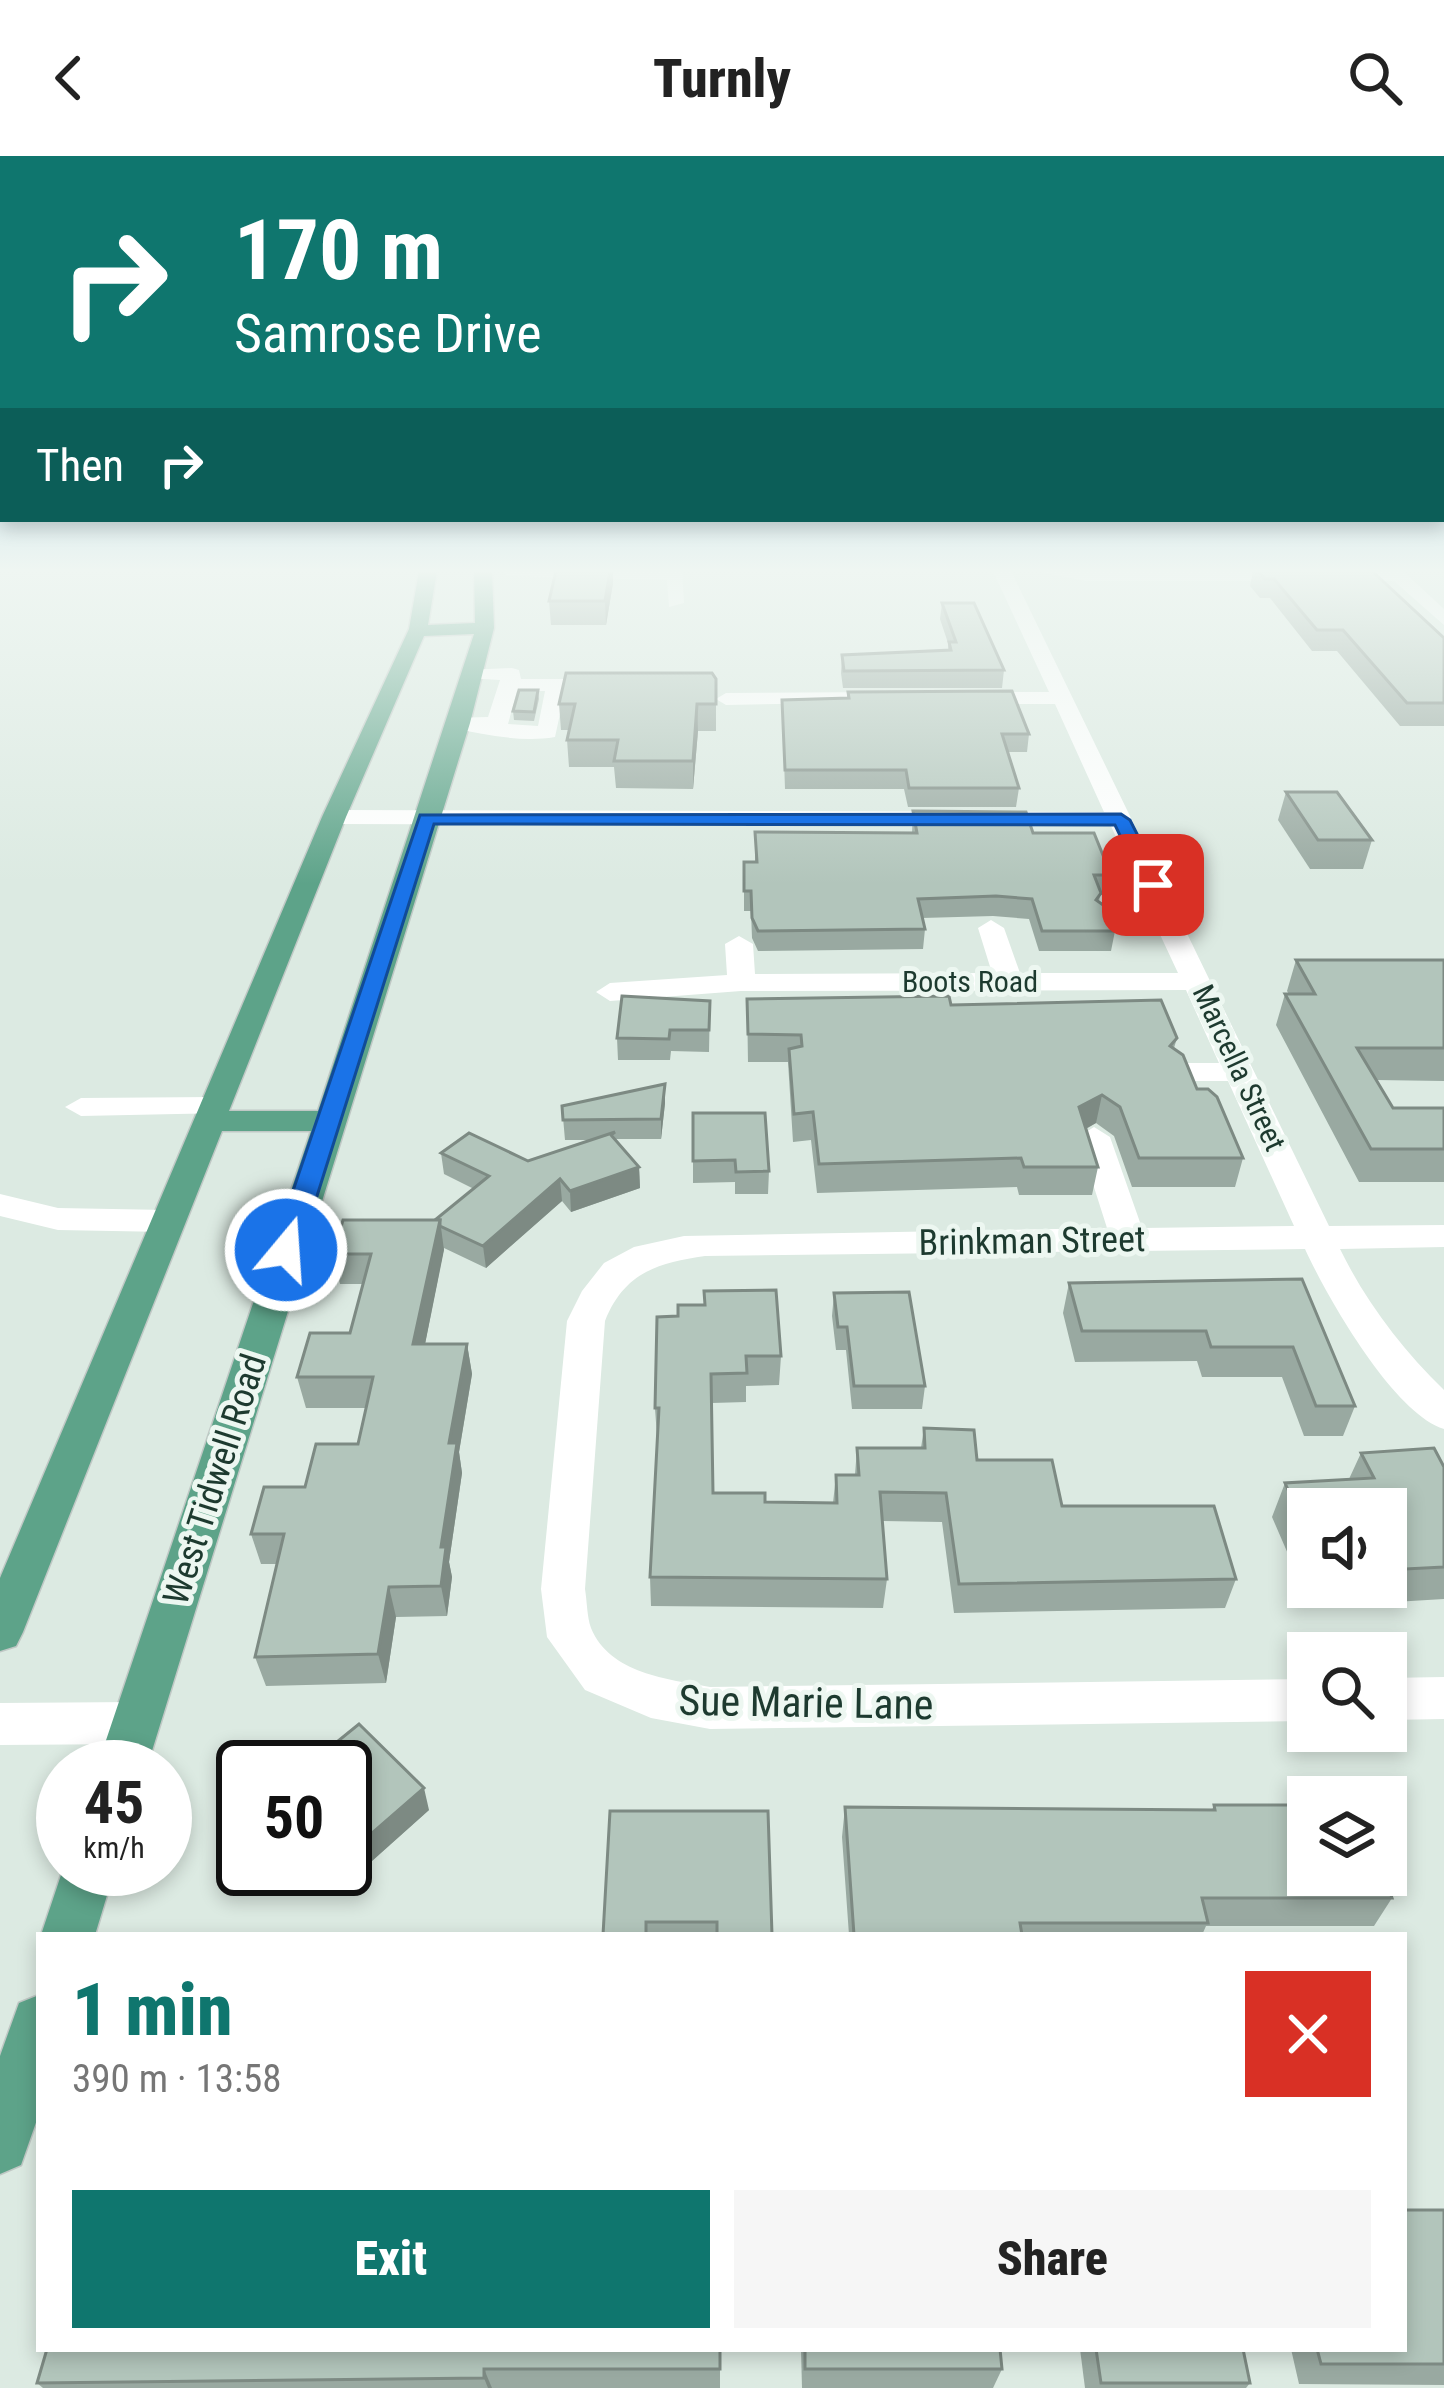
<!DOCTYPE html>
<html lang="en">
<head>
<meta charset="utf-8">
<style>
  :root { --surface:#fff; --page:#f6f6f6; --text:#222; --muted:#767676; --accent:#0f766e }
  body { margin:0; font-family:"Roboto Condensed",sans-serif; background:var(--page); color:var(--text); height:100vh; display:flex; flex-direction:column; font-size:45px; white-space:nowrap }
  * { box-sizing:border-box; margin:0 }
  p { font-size:39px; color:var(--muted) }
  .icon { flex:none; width:66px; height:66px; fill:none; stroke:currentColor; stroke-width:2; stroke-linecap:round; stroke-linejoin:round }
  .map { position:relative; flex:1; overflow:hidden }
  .sheet { position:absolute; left:36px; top:1776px; width:1371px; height:420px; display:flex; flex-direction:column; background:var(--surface); border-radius:0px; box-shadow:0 6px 18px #0003 }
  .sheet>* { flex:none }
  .banner { position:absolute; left:0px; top:0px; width:1446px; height:366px; box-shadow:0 6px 18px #0003; background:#0f766e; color:#fff; overflow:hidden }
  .buttons { position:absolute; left:1287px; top:1332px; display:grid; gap:24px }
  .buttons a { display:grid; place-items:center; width:120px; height:120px; border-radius:0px; background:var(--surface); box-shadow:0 6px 18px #0003; font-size:60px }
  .speed { position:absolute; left:36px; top:1584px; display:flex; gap:24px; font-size:60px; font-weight:700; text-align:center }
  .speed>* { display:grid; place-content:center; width:156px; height:156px; border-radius:50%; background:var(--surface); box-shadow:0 6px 18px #0003; line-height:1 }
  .speed small { font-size:30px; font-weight:400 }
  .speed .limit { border:6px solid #111; border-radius:18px; background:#fff; color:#111 }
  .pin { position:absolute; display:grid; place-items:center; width:102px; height:102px; color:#fff; margin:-51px; border-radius:24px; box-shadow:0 6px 18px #0006 }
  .me { position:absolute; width:132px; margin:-66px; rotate:18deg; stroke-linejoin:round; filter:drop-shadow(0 0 9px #0008) }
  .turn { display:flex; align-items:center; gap:42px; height:252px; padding:0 36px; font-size:54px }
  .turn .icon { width:156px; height:156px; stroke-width:2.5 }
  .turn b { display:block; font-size:84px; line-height:102px }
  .then { display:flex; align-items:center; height:114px; padding:0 36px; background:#0003; gap:24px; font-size:45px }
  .round { display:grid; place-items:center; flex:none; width:126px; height:126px; border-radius:0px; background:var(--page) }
  .summary { display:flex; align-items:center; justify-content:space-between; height:204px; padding:0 36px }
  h1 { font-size:72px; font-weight:800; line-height:90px; color:var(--accent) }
  .primary-button { display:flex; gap:24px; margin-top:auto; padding:24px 36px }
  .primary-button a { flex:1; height:138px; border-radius:0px; background:var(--accent); color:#fff; font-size:48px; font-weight:800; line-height:138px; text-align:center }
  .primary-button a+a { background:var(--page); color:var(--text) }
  header { display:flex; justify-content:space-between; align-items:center; height:156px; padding:0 36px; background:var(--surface); font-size:54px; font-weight:800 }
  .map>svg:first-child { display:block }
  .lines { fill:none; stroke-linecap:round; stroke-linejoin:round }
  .major-casing { stroke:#c0c8c5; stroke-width:3 }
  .minor { fill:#fff; fill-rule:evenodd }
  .major { fill:#5da389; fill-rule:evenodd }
  .wall { fill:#99a9a1; fill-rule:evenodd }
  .shaded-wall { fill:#7d8a83 }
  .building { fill:#b2c5bb; stroke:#7d8a83; stroke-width:3 }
  .route { fill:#1a73e8; stroke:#114b97; stroke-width:3 }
  .labels { text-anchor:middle; stroke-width:10; stroke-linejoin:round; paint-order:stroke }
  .far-street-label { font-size:30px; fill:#1d3a2f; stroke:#edf7f1 }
  .street-label { font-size:36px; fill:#1d3a2f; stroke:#edf7f1 }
  .near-street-label { font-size:42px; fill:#1d3a2f; stroke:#edf7f1 }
</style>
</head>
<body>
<header><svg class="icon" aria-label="back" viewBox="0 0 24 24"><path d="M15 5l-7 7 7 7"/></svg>Turnly<svg class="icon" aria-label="search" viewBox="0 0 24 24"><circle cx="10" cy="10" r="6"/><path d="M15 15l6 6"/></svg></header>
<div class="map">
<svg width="1444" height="2232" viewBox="0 0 1444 2232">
  <rect width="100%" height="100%" fill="#dceae2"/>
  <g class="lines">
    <defs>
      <g id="major">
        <path d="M 419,415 L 437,415 L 428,469 L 475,467 L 474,415 L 492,415 L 494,472 L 470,567 L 147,1611 L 97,1611 L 311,975 L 222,975 L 23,1476 L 16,1490 L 0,1495 L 0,1422 L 322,661 L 409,473 ZM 474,478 L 318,955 L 229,955 L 346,661 L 424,480 Z"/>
        <polygon points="63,1713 115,1713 95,1779 41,1779"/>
        <polygon points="39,1839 39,1958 21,2009 0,2018 0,1900 19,1847"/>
      </g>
    </defs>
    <use href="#major" class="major-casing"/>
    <g class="minor">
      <polygon points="500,415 682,415 684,447 669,451 667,424 509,420"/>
      <path d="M 993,415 L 1011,415 L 1329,1070 L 1444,1069 L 1444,1091 L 1340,1093 C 1366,1146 1401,1192 1444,1234 L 1444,1273 C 1393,1257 1327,1141 1305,1093 L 705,1100 C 657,1107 624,1117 605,1165 L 585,1433 C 587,1445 587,1461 591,1472 C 610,1518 668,1523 710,1531 L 1308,1523 L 1308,1565 L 710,1573 L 651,1562 L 585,1534 L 547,1481 L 541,1433 L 567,1165 L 582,1135 L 604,1107 L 634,1091 L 684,1080 L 1107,1072 L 1078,981 L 1094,971 L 1110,981 L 1142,1072 L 1294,1070 L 1228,925 L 1183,925 L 1168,916 L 1183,907 L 1219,907 L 1186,834 L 741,835 L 610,845 L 596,836 L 610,827 L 727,819 L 725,788 L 739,780 L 753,788 L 755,818 L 992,817 L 978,772 L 991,764 L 1004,772 L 1020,817 L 1178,817 L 1156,770 L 1110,770 L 1097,762 L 1110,754 L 1149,754 L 1111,670 L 334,668 L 322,661 L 334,654 L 1104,656 L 1055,548 L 966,548 L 956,542 L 966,536 L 1049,536 Z"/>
      <polygon points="1035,415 1403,415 1444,453 1444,469 1394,425 1086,425"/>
      <path d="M 512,512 L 519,514 L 521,523 L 608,523 L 618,529 L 608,535 L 565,535 L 555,581 C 520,587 485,578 451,572 L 451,562 L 488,561 L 500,524 L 466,522 L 466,514 ZM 517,535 L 545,535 L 538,570 L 508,568 Z"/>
      <polygon points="886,536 893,538 893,546 726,549 716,543 726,537"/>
      <polygon points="214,941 225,943 230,950 225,957 81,960 65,951 81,942"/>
      <polygon points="0,1038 58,1052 167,1054 179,1057 184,1065 179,1073 167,1076 58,1074 0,1060"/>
      <polygon points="1444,1521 1444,1563 1386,1564 1386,1522"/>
      <polygon points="136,1546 153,1552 160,1567 153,1582 136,1588 0,1589 0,1547"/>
    </g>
    <use href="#major" class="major"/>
  </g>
  <g class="wall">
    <polygon points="556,415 613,415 613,427 606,469 551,469 549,445"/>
    <polygon points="1253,415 1372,415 1444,482 1444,570 1400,570 1337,495 1312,495 1270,442 1260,442 1250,430"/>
    <polygon points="942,447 1004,514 1002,532 843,532 841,517 842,499 948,494 948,487 940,463"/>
    <polygon points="716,523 716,575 698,575 693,633 616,632 614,611 569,611 567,584 569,574 561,574 559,548"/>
    <polygon points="538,534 539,543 534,565 514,564 513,555"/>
    <polygon points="848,536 1029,578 1027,596 1007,596 1019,632 1016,651 908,651 904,633 785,633 782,544 847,542"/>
    <polygon points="1286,636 1372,684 1363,713 1310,713 1278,664"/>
    <polygon points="913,655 1033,677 1111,719 1108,739 1100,739 1099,746 1115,775 1111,795 1039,795 1029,763 993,760 922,762 925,773 923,793 758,795 752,782 751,755 744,755 744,706 755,706 755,676 912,677"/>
    <polygon points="1296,804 1444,804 1444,925 1376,924 1393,952 1444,952 1444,1026 1359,1026 1276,869 1285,838 1289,838 1287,835"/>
    <polygon points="747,843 951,849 1177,882 1174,892 1197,933 1243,1002 1235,1031 1132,1031 1114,980 1096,967 1086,973 1098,1011 1092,1039 1019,1039 1017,1031 817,1037 811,984 793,986 788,906 748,906"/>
    <polygon points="710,845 709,896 671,895 670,904 618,904 617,882"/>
    <polygon points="665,947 661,983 616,983 639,1011 640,1032 571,1056 562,1045 486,1112 444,1092 425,1188 467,1188 472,1218 459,1296 462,1317 449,1406 452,1421 447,1460 396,1461 386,1527 266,1530 255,1501 277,1408 261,1408 251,1378 358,1288 366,1252 306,1252 297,1221 350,1177 363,1128 340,1128 333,1098 435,1064 474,1033 444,1018 441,997 528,1005 591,984 565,984 562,950"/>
    <polygon points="693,957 769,1015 768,1038 735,1038 735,1026 693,1027"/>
    <polygon points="1302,1123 1355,1250 1343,1280 1304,1280 1282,1221 1202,1221 1197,1205 1075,1206 1063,1157 1069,1127"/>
    <polygon points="834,1137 925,1230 922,1253 852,1253 846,1194 836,1194 832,1160"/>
    <polygon points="678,1160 781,1200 779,1229 746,1230 746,1246 712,1247 713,1337 765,1346 833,1347 836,1319 855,1319 857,1292 921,1292 924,1272 1062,1350 1236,1423 1225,1452 954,1457 942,1366 883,1365 887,1423 883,1452 651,1450 650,1421 657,1281 655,1252"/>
    <path d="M 1361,1297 L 1444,1311 L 1444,1443 L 1311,1451 L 1272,1361 L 1285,1327 L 1349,1323 ZM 1308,1353 L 1386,1353 L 1386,1431 L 1308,1431 Z"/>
    <polygon points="345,1611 429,1654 363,1713 345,1694"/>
    <polygon points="1214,1649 1392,1742 1374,1770 1206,1770 1202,1779 849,1779 842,1681 845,1651 1212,1654"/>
    <polygon points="610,1655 772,1779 603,1779"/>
    <polygon points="1444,2054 1444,2229 1299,2228 1291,2193 1404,2193"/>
    <polygon points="720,2193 720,2232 43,2232 37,2227"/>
    <polygon points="801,2193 1000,2193 1002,2213 993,2232 802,2232"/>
    <polygon points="1080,2193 1243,2193 1250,2227 1246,2232 1085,2232"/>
  </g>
  <g class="shaded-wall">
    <polygon points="610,415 613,415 613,427 606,469 605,445"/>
    <polygon points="697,548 698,575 693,633 693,605"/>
    <polygon points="665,928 665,947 661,983 661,963"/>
    <polygon points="1102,939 1096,967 1074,979 1079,951"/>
    <polygon points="639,1011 640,1032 571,1056 570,1035"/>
    <polygon points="560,1023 562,1045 486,1112 483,1090"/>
    <polygon points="440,1064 444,1094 419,1218 413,1188"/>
    <polygon points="467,1188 472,1218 459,1296 462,1317 449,1406 452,1421 447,1460 441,1430 441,1391 449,1287"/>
    <polygon points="389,1431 396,1461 386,1527 378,1498"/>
    <polygon points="424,1632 429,1654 363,1713 355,1692"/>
    <polygon points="484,2213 492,2232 488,2232 484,2222"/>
  </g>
  <g class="building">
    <polygon points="556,415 610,415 605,445 549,445"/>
    <polygon points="1258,415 1372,415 1444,482 1444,547 1407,547 1343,474 1317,474 1274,423 1265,423"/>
    <polygon points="942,447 974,447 1004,514 844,515 842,499 951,494 949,486 956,486"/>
    <polygon points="566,517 712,517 716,523 716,548 697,548 693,605 614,605 618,584 567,584 575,548 559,548"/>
    <polygon points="519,534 538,534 534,556 513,555"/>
    <polygon points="1012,535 1029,578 1002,578 1019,632 909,632 906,614 785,614 782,544 849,542 848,536"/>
    <polygon points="1286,636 1337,636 1372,684 1318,684"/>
    <polygon points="913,655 1026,656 1033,677 1094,677 1111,719 1094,719 1101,737 1096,744 1106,751 1115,775 1042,775 1032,743 996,740 918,743 925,773 758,775 752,762 751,735 744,735 744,706 757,706 755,676 917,677"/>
    <polygon points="1296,804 1444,804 1444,892 1357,892 1393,952 1444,952 1444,993 1371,993 1285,838 1315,838"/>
    <polygon points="622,840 710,845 709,874 670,874 669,883 617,882"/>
    <polygon points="949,840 951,849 1161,844 1177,882 1170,890 1183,899 1197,933 1208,933 1217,941 1243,1002 1139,1002 1120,951 1102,939 1079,951 1098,1011 1024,1011 1021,1002 819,1008 813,956 794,958 789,893 802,890 801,879 748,878 747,843"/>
    <polygon points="665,928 661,963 563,964 562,950"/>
    <polygon points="693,957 765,957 769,1015 736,1016 735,1004 693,1005"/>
    <polygon points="615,976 611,979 639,1011 570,1035 560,1023 483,1090 440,1070 440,1064 435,1064 489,1020 441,997 469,977 528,1005"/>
    <polygon points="343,1064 440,1064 413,1188 467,1188 449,1287 457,1287 441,1391 446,1391 441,1430 389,1431 378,1498 255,1501 284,1378 251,1378 264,1331 305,1331 316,1288 358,1288 373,1221 297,1221 310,1177 350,1177 371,1098 333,1098"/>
    <polygon points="1302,1123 1355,1250 1316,1250 1293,1191 1211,1191 1206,1175 1082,1175 1069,1127"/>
    <polygon points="776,1134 781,1200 746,1200 747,1217 711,1218 713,1337 765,1337 765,1346 837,1347 836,1319 859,1319 857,1292 925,1292 924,1272 974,1274 977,1304 1052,1304 1062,1350 1214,1350 1236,1423 959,1428 946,1337 880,1336 887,1423 650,1421 659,1252 655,1252 657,1161 678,1160 678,1149 705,1149 704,1135"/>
    <polygon points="909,1136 925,1230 854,1230 847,1171 838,1171 834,1137"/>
    <polygon points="1434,1292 1444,1311 1444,1411 1386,1414 1386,1353 1308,1353 1308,1378 1285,1327 1374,1322 1361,1297"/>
    <polygon points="359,1568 424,1632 355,1692 345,1681 345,1611 306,1611"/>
    <polygon points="1214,1649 1308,1649 1308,1719 1384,1719 1392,1742 1202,1742 1208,1767 1020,1767 1022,1779 854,1779 845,1651 1215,1654"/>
    <polygon points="610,1655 768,1655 772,1779 717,1779 717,1766 646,1766 646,1779 603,1779"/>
    <polygon points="1404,2054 1444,2054 1444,2208 1321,2208 1317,2193 1404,2193"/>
    <polygon points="47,2193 720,2193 720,2213 484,2213 484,2222 37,2227"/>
    <polygon points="805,2193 1000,2193 1002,2213 805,2213"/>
    <polygon points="1096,2193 1243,2193 1250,2227 1101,2227"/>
  </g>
  <linearGradient id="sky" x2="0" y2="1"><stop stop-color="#7ec0e0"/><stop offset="0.57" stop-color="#eff6f2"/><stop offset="1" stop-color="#eff6f2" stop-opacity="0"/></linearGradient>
  <rect width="1444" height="728" fill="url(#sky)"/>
  <polygon class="route" points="1121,658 1130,664 1163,729 1160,733 1146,733 1115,669 434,668 300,1094 286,1103 273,1094 420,659"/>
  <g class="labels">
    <g class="far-street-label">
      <text x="970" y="836">Boots Road</text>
      <text transform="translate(1239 912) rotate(65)" y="10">Marcella Street</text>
    </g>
    <g class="street-label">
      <text transform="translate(1032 1084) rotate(-1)" y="13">Brinkman Street</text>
      <text transform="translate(214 1323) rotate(-72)" y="13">West Tidwell Road</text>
    </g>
    <g class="near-street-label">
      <text transform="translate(806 1546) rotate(1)" y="15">Sue Marie Lane</text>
    </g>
  </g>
</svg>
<div class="buttons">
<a><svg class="icon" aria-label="sound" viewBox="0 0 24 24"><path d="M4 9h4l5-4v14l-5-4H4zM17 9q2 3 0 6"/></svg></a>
<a><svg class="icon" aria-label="search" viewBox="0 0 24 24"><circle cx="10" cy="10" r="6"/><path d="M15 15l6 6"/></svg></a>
<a><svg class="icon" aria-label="layers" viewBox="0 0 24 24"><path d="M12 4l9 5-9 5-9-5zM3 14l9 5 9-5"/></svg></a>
</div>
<div class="speed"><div>45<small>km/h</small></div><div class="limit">50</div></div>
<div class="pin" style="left:1153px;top:729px;background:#d93025"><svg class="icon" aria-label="arrive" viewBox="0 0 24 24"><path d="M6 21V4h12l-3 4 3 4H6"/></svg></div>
<svg class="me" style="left:286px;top:1094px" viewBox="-20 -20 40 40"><circle r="17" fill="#1a73e8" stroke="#fff" stroke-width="3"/><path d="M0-11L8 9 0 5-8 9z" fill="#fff"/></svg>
<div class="banner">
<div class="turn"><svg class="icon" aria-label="right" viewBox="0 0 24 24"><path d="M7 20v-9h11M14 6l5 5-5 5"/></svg><div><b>170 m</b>Samrose Drive</div></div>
<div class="then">Then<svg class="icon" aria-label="right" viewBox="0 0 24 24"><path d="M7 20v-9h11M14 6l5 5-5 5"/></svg></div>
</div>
<section class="sheet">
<div class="summary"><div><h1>1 min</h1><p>390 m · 13:58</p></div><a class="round" style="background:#d93025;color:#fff"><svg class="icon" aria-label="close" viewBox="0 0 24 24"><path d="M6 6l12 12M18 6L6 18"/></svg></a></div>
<div class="primary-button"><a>Exit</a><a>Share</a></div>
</section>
</div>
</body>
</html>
